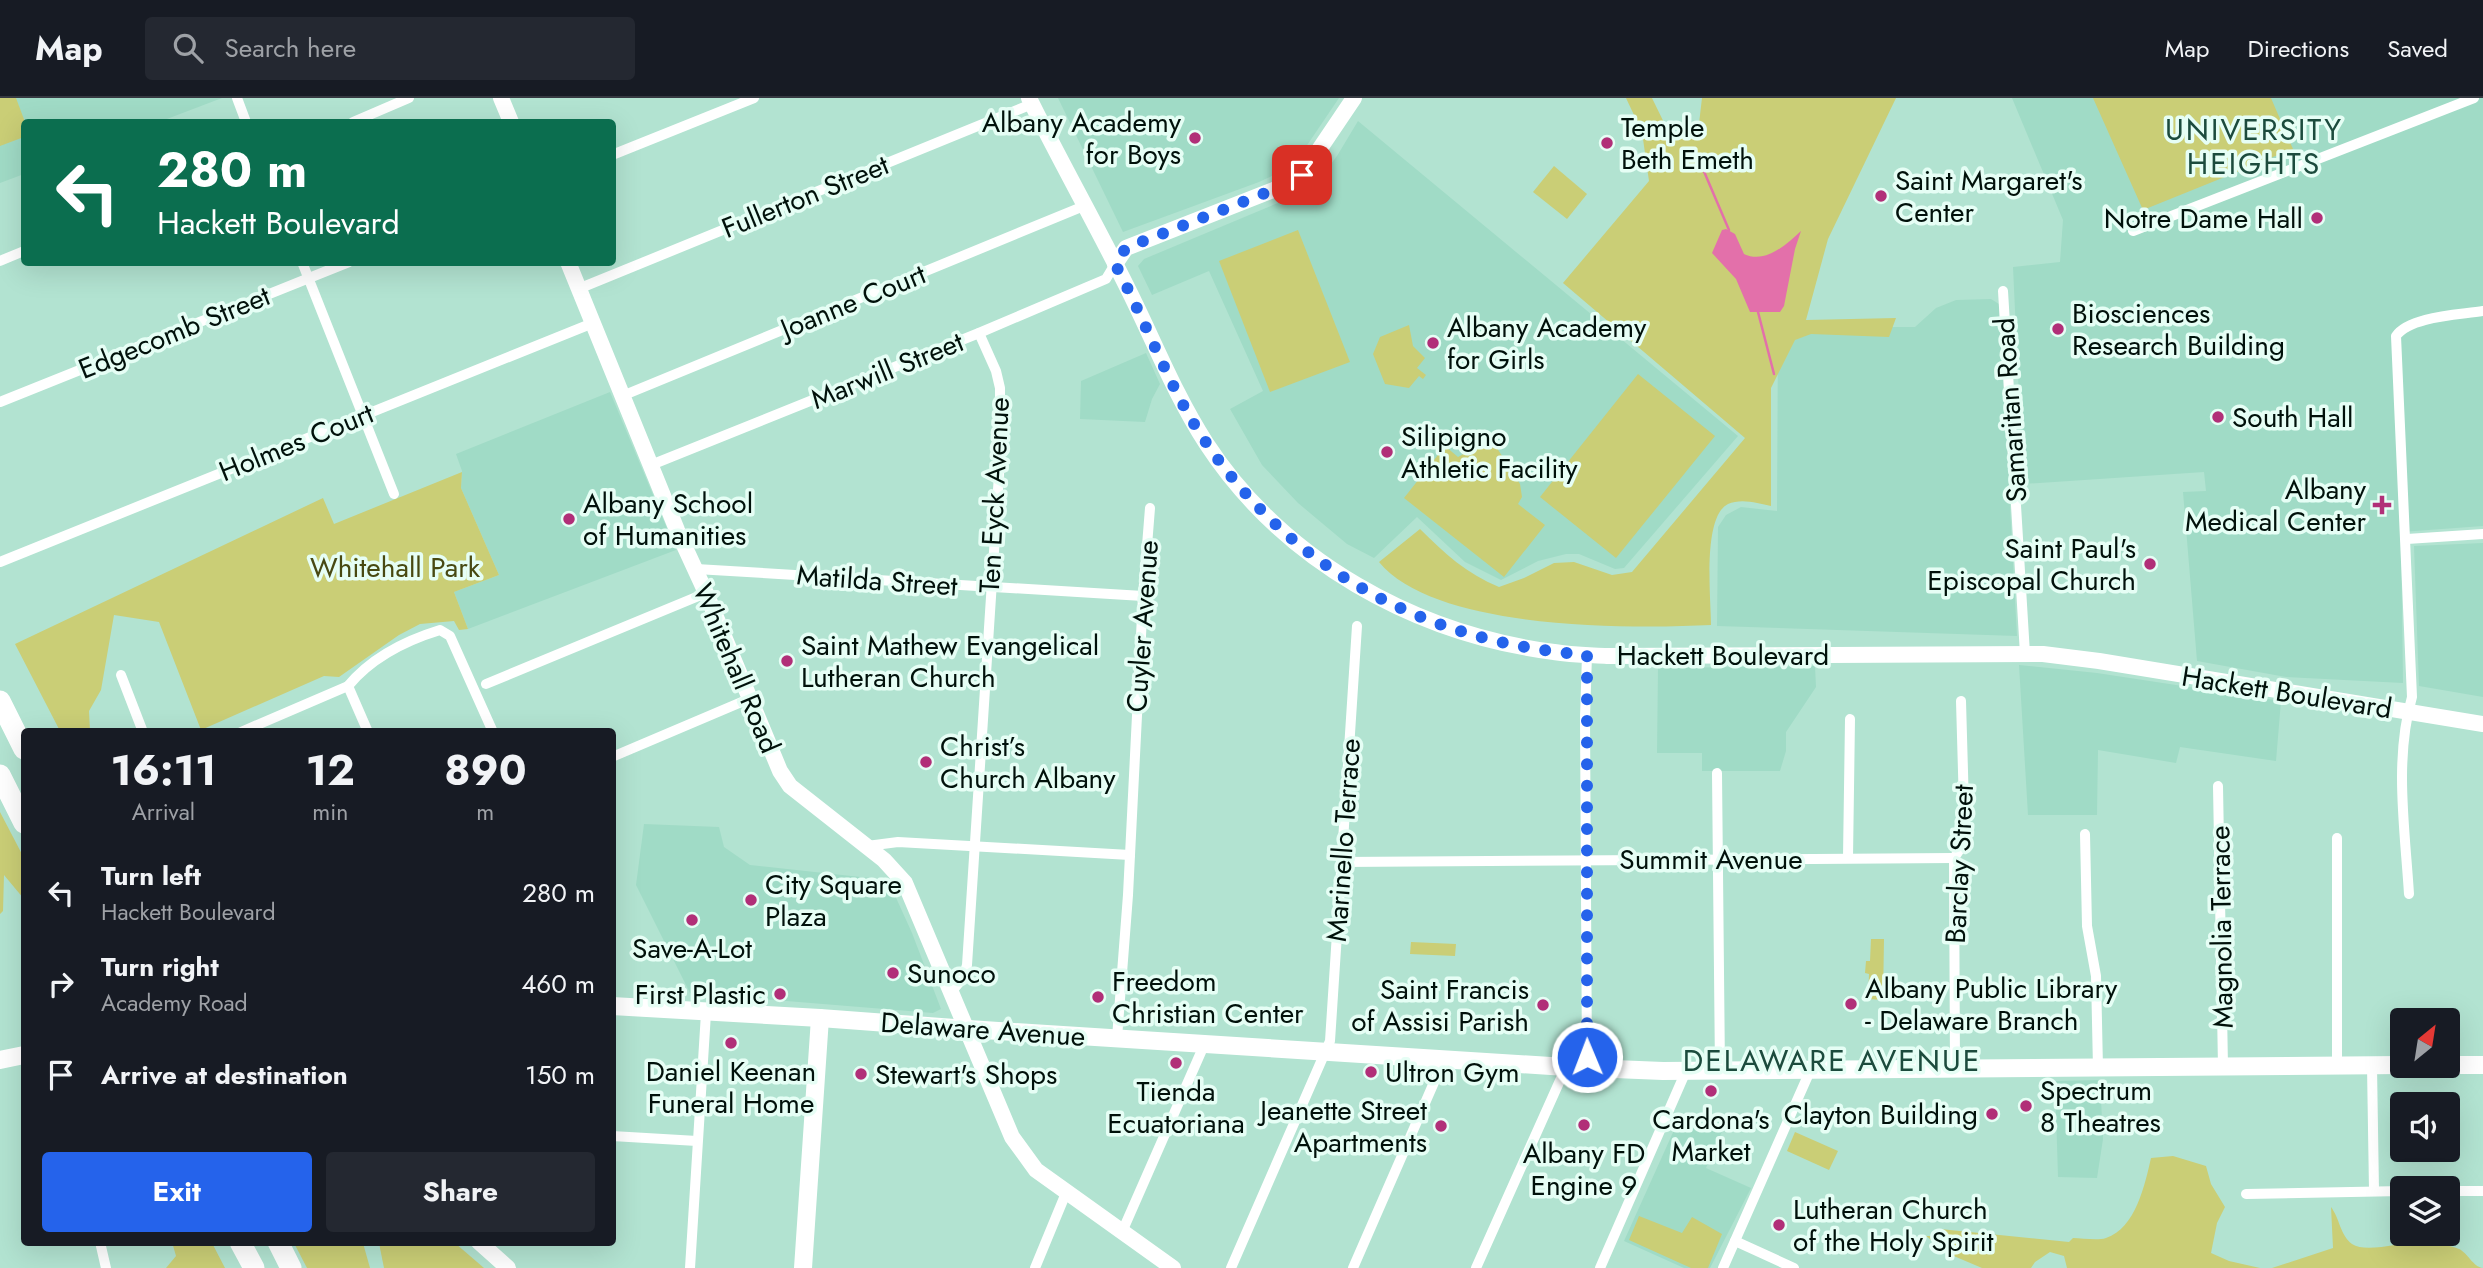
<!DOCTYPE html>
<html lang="en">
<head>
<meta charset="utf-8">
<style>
  :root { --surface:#171b24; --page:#242831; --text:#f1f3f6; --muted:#9ea1a6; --line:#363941; --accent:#2563eb }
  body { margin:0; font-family:Jost,sans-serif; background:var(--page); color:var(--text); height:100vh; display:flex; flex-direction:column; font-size:26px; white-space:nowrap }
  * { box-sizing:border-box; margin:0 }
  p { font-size:23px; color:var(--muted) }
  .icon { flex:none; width:38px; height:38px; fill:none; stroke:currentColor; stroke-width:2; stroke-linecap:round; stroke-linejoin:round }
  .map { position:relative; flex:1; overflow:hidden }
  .panel { position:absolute; left:21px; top:630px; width:595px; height:518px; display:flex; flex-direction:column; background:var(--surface); border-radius:7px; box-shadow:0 7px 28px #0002 }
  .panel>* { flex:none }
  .top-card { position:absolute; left:21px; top:21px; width:595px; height:147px; border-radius:7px; box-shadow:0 7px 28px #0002; background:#0b6e4f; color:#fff; overflow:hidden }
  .needle { width:46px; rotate:30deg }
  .buttons { position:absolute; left:2390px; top:910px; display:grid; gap:14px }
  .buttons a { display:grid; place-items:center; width:70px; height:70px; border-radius:7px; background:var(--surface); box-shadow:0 7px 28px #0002; font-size:35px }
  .pin { position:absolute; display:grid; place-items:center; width:60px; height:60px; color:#fff; margin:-30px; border-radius:14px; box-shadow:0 4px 10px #0006 }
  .me { position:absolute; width:77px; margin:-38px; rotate:359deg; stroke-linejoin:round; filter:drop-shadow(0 0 5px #0008) }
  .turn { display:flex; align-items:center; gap:24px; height:147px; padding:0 21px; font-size:32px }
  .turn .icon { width:91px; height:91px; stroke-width:2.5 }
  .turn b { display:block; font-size:49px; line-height:60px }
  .eta { display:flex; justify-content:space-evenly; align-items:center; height:119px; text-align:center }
  .eta b { font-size:42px; font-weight:700; line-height:49px }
  .primary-button { display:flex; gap:14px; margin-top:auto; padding:14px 21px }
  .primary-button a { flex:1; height:80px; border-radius:7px; background:var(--accent); color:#fff; font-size:28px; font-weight:700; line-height:80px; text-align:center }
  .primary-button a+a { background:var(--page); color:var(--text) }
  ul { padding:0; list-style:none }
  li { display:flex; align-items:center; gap:21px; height:91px; padding:0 21px }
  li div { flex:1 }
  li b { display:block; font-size:26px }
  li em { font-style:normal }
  header { display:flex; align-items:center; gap:42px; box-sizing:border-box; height:98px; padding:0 35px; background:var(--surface); border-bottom:2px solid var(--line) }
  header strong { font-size:33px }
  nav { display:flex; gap:38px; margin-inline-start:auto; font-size:24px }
  .search { width:490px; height:63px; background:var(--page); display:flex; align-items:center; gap:18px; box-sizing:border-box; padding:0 24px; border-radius:7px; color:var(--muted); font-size:26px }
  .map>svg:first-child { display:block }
  .built { fill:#a0dbc6 }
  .green { fill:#cace76 }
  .water { fill:#e370aa }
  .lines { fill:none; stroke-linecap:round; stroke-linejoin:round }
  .stream { stroke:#e370aa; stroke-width:2.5 }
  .street { stroke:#fff; stroke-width:10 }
  .secondary { stroke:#fff; stroke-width:16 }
  .primary { stroke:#fff; stroke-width:18 }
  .highway { stroke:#fff; stroke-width:21 }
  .route { stroke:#2563eb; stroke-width:12; stroke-dasharray:0 21.6 }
  .poi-dot { fill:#b12f78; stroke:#e6fef5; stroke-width:2.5 }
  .labels { text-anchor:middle; stroke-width:7; stroke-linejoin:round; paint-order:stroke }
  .poi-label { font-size:28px; fill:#01110b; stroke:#e6fef5; text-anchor:start }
  .street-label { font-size:28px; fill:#01110b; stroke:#e6fef5 }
  .park-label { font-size:28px; fill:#484912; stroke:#e6fef5 }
  .neighbourhood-label { font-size:30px; letter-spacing:2px; fill:#1c4b3d; stroke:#e6fef5 }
</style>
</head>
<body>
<header>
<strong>Map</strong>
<div class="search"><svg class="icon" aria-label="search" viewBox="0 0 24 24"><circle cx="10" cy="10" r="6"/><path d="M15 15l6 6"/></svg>Search here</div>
<nav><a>Map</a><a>Directions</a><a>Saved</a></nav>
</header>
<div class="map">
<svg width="2483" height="1170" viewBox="0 0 2483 1170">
  <rect width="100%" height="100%" fill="#b2e3d1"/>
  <g class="built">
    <polygon points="0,0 222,0 159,24 24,24 24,76 0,85"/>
    <polygon points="1058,0 1339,0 1293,68 1259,84 1123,134"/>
    <polygon points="2012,0 2483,0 2483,428 2401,434 2403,585 2286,579 2197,563 2183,394 2206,393 2204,374 2023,386 2013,169 2060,164 2063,122"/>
    <polygon points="1358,23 1738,338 1624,470 1615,471 1579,456 1566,456 1538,463 1501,482 1465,464 1417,419 1374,460 1347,446 1298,405 1262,367 1230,311 1263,293 1209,173 1152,197 1138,168 1144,161 1302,95 1319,82 1337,58"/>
    <polygon points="1991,201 1999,206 2017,538 1717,528 1718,429 1726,417 1741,409 1777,413 1778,229 1915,229 1936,210 1956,202"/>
    <polygon points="1146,255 1160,286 1152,301 1145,324 1080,321 1081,283"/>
    <polygon points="610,294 676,452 468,531 454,494 499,477 461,390 462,373 456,356"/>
    <polygon points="2483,445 2483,599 2419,588 2414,448"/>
    <polygon points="2019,567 2097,575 2281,603 2276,663 2180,649 2176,665 2098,652 2097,717 2028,717"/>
    <polygon points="1815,568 1816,589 1786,634 1786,653 1780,673 1702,673 1702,655 1657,655 1658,570"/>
    <polygon points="644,726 719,729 724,749 750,767 888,782 912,835 941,911 933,915 690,895 636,787"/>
    <polygon points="2100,982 2103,1041 2097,1080 2058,1079 2055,983"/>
    <polygon points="1675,1030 1723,1031 1706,1070 1751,1090 1710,1170 1684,1170 1624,1143"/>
  </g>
  <g class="green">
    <polygon points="0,0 16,0 25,24 24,39 0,48"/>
    <path d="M 1626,0 L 1652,0 L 1672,41 L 1687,40 L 1698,34 L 1702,0 L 1896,0 L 1828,141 L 1806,222 L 1896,220 L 1889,239 L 1811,236 L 1795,242 L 1771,290 L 1771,408 C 1758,405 1741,400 1728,406 C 1702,419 1711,501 1711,527 C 1628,531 1435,532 1379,464 L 1420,431 C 1444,455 1467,476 1499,489 L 1524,480 L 1554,465 L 1574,464 L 1612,477 L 1632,474 L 1745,340 L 1563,185 L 1649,83 L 1642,34 Z"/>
    <polygon points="2093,0 2271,0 2293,51 2258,65 2259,68 2248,72 2247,70 2143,112"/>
    <polygon points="1554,68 1587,96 1567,121 1533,94"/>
    <polygon points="1298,132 1350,264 1270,294 1219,163"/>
    <polygon points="1409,227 1413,248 1425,260 1417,270 1426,277 1423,281 1419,278 1409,290 1385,286 1373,256 1380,239"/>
    <polygon points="1638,276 1715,338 1616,460 1540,399"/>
    <polygon points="1483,345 1495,347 1520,386 1522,399 1518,406 1545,427 1504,479 1404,400 1445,348 1458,359"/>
    <polygon points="462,374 461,390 499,477 454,494 468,531 459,532 454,523 420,526 399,537 339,579 324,578 201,632 159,524 114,517 101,592 89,613 90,633 60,633 15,546 323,400 334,426"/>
    <polygon points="0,714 24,760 24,801 4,777 3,813 0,816"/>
    <polygon points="1871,841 1884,841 1883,902 1868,901 1869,876 1865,875 1866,863 1870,863"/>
    <polygon points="1411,844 1456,846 1455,858 1410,856"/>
    <polygon points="1795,1034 1838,1053 1829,1072 1787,1053"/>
    <path d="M 2173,1058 L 2206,1068 L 2211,1086 L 2225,1109 L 2217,1125 L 2211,1155 L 2229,1163 L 2260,1170 L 2067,1170 L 2064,1158 L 2050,1154 L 2035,1164 L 2031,1170 L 1982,1170 L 1949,1156 L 1926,1138 L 1939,1138 L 1940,1131 L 2069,1144 L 2073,1140 C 2082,1140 2097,1143 2106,1140 C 2136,1130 2145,1086 2151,1060 Z"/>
    <path d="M 2331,1109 C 2340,1121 2340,1137 2352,1146 C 2367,1156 2403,1143 2421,1144 C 2432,1144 2449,1147 2459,1151 C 2468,1155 2473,1169 2483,1170 L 2272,1170 L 2333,1150 Z"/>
    <polygon points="1639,1118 1682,1135 1692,1119 1722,1136 1708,1170 1691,1170 1629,1142"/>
    <polygon points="172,1144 212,1145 225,1170 166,1170 176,1158"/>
    <polygon points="294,1145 363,1145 370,1170 307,1170"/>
    <polygon points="379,1145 455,1145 484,1170 384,1170"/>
  </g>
  <path class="water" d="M 1726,131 L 1735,136 L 1744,156 C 1765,166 1786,147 1801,133 L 1795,151 L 1784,208 L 1780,214 L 1750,214 L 1736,181 L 1712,155 L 1722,132 Z"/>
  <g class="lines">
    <g class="stream">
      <polyline points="1694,50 1729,132"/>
      <polyline points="1758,214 1774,276"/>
    </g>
    <g class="street">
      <polyline points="237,0 246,24"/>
      <polyline points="353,24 409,0"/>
      <polyline points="612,57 754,0"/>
      <polyline points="2133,133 2474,0"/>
      <polyline points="0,163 24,153"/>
      <polyline points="302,164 394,396"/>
      <polyline points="578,191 1032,6"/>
      <polyline points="2003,193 2025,556"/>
      <polyline points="622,298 1084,108"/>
      <polyline points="0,304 349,164"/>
      <polyline points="651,367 979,235 1106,181 1115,166"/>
      <polyline points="2407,441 2483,436"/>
      <polyline points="0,464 593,225"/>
      <polyline points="696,471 1143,498"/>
      <polyline points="121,577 143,634"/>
      <polyline points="486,586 706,495"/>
      <polyline points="348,588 368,634"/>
      <path d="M 241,634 L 348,588 C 372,559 404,543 440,532 L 450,538 L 493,634"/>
      <polyline points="612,659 751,600"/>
      <polyline points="1717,675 1720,973"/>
      <polyline points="2218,688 2223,969"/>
      <polyline points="2085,736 2087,828 2096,878 2098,970"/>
      <polyline points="867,748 898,744 1130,757"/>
      <polyline points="1848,760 1850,621"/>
      <polyline points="1341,764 1954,760"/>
      <path d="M 2409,796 C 2405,731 2394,662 2412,599 L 2396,238 C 2410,218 2460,217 2483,213"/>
      <polyline points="952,893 963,880 967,867 1000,361 1000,290 996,273 979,235"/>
      <polyline points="1117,940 1128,797 1143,498 1150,410"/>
      <polyline points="2372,968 2374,1093"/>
      <polyline points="2337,969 2337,740"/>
      <polyline points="1587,970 1585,620 1587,557"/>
      <polyline points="1955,972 1954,760 1965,744 1961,603"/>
      <polyline points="612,1038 697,1043"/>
      <polyline points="2448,1093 2483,1093"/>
      <polyline points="2246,1096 2403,1093"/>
      <polyline points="1122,1134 1205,945"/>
      <polyline points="1735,1143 1794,1170"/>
      <polyline points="100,1144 106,1170"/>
      <polyline points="690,1170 706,915"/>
      <polyline points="1035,1170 1066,1095"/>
      <polyline points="1231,1170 1330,943 1357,528"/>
      <polyline points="1353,1170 1439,973 1440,961"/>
      <polyline points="1476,1170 1566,969"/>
      <polyline points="1600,1170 1686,973"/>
      <polyline points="1723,1170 1810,973"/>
    </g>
    <g class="secondary">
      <polyline points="501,0 511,24"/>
      <path d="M 1029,0 C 1061,65 1097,128 1129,193 C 1154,243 1175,297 1206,345 C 1283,463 1415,536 1554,554 C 1571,557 1589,557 1607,558 L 2043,556 L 2099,563 L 2483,626"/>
      <polyline points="568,164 677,432 706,495 780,673 790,688 884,762 905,785 1012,1039 1036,1072 1173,1170"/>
      <polyline points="1115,166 1126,150 1291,85 1302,77 1354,0"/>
      <polyline points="479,1144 508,1170"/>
    </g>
    <g class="primary">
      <polyline points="612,908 820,920 968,931 1566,969 1663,973 2403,967"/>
      <polyline points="0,962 24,957"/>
      <polyline points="2448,967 2483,967"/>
      <polyline points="803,1170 820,920"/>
    </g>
    <g class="highway">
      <polyline points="0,603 24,651"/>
      <polyline points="0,677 24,725"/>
      <polyline points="240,1144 254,1170"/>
      <polyline points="278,1144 291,1170"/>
    </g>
  </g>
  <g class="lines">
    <path class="route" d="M 1302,77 L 1291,85 L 1126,150 L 1115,166 C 1147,225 1169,291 1207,346 C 1296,476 1431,545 1587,557 L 1587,959"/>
  </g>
  <g class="poi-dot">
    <circle cx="1195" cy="40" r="7"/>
    <circle cx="1607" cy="45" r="7"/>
    <circle cx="1881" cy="98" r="7"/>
    <circle cx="2317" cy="120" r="7"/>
    <circle cx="2058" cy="231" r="7"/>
    <circle cx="1433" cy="245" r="7"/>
    <circle cx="2218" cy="319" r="7"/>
    <circle cx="1387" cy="354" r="7"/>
    <path d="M2378.5 396.5h7v7h7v7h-7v7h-7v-7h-7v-7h7z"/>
    <circle cx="569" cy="421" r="7"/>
    <circle cx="2150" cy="466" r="7"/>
    <circle cx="787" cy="563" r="7"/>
    <circle cx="926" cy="664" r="7"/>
    <circle cx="751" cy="802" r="7"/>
    <circle cx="692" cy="822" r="7"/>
    <circle cx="893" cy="875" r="7"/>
    <circle cx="780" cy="896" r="7"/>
    <circle cx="1098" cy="899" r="7"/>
    <circle cx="1851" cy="906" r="7"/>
    <circle cx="1543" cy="907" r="7"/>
    <circle cx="731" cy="945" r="7"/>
    <circle cx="1176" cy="965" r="7"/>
    <circle cx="1371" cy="974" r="7"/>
    <circle cx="861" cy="976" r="7"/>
    <circle cx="1711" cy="993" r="7"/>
    <circle cx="2026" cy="1008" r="7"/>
    <circle cx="1992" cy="1016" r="7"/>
    <circle cx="1584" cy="1027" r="7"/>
    <circle cx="1441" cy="1028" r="7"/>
    <circle cx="1779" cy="1127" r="7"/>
  </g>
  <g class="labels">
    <g class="poi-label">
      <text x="1181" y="34" text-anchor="end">Albany Academy<tspan x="1181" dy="32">for Boys</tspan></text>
      <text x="1621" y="39">Temple<tspan x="1621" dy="32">Beth Emeth</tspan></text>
      <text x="1895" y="92">Saint Margaret's<tspan x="1895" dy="32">Center</tspan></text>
      <text x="2303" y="130" text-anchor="end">Notre Dame Hall</text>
      <text x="2072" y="225">Biosciences<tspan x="2072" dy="32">Research Building</tspan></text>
      <text x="1447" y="239">Albany Academy<tspan x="1447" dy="32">for Girls</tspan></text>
      <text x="2232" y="329">South Hall</text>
      <text x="1401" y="348">Silipigno<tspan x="1401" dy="32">Athletic Facility</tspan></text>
      <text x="2366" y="401" text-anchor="end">Albany<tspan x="2366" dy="32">Medical Center</tspan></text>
      <text x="583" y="415">Albany School<tspan x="583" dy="32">of Humanities</tspan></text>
      <text x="2136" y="460" text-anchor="end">Saint Paul's<tspan x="2136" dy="32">Episcopal Church</tspan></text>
      <text x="801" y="557">Saint Mathew Evangelical<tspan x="801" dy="32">Lutheran Church</tspan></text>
      <text x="940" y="658">Christ’s<tspan x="940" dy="32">Church Albany</tspan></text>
      <text x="765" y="796">City Square<tspan x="765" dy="32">Plaza</tspan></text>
      <text x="692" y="860" text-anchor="middle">Save-A-Lot</text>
      <text x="907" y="885">Sunoco</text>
      <text x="1112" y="893">Freedom<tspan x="1112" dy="32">Christian Center</tspan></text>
      <text x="1865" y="900">Albany Public Library<tspan x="1865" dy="32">- Delaware Branch</tspan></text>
      <text x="1529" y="901" text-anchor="end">Saint Francis<tspan x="1529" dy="32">of Assisi Parish</tspan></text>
      <text x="766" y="906" text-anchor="end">First Plastic</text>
      <text x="731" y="983" text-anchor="middle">Daniel Keenan<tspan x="731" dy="32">Funeral Home</tspan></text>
      <text x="1385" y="984">Ultron Gym</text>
      <text x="875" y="986">Stewart's Shops</text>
      <text x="2040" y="1002">Spectrum<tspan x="2040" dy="32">8 Theatres</tspan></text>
      <text x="1176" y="1003" text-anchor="middle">Tienda<tspan x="1176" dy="32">Ecuatoriana</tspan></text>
      <text x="1427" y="1022" text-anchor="end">Jeanette Street<tspan x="1427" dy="32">Apartments</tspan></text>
      <text x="1978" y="1026" text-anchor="end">Clayton Building</text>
      <text x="1711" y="1031" text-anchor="middle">Cardona's<tspan x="1711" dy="32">Market</tspan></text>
      <text x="1584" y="1065" text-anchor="middle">Albany FD<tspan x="1584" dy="32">Engine 9</tspan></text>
      <text x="1793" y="1121">Lutheran Church<tspan x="1793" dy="32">of the Holy Spirit</tspan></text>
    </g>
    <g class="street-label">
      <text transform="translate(805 98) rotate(-22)" y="10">Fullerton Street</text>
      <text transform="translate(853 203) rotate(-22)" y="10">Joanne Court</text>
      <text transform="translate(174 234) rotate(-22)" y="10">Edgecomb Street</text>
      <text transform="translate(887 272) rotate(-22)" y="10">Marwill Street</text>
      <text transform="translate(2010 312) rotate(-94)" y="10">Samaritan Road</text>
      <text transform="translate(296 344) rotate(-22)" y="10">Holmes Court</text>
      <text transform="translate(994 397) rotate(-87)" y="10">Ten Eyck Avenue</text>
      <text transform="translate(877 482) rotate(4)" y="10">Matilda Street</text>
      <text transform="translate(1142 528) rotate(-86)" y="10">Cuyler Avenue</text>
      <text x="1723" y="567">Hackett Boulevard</text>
      <text transform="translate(737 570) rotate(67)" y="10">Whitehall Road</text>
      <text transform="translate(2287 594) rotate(9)" y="10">Hackett Boulevard</text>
      <text transform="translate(1343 742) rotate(-86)" y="10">Marinello Terrace</text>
      <text x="1711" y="771">Summit Avenue</text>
      <text transform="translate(1959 766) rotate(-87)" y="10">Barclay Street</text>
      <text transform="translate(2221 829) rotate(-91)" y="10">Magnolia Terrace</text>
      <text transform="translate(983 931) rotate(4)" y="10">Delaware Avenue</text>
    </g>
    <g class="park-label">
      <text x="395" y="479">Whitehall Park</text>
    </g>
    <g class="neighbourhood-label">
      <text x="2254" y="42">UNIVERSITY<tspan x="2254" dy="34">HEIGHTS</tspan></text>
      <text x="1832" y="973">DELAWARE AVENUE</text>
    </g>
  </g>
</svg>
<div class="buttons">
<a><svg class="needle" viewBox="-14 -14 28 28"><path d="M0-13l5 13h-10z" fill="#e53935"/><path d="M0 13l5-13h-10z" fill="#9ea1a6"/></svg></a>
<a><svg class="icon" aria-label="sound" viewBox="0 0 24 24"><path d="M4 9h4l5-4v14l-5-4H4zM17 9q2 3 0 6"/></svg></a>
<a><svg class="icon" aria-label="layers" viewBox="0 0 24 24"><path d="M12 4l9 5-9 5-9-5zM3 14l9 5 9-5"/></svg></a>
</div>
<div class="pin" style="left:1302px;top:77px;background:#d93025"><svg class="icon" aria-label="arrive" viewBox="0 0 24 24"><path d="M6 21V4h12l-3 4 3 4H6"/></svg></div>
<svg class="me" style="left:1587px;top:959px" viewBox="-20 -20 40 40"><circle r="17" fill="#2563eb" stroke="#fff" stroke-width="3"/><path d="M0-11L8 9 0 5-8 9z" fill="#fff"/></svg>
<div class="top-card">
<div class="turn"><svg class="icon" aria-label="left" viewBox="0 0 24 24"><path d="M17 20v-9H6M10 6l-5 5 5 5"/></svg><div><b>280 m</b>Hackett Boulevard</div></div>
</div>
<section class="panel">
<div class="eta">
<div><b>16:11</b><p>Arrival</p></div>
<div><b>12</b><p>min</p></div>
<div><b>890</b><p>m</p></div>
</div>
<ul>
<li><svg class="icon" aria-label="left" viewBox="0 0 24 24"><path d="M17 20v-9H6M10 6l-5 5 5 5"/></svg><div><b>Turn left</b><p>Hackett Boulevard</p></div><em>280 m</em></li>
<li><svg class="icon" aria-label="right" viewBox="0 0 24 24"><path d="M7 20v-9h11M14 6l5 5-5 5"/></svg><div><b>Turn right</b><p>Academy Road</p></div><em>460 m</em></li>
<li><svg class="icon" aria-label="arrive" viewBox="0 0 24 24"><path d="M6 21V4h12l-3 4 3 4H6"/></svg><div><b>Arrive at destination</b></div><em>150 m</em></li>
</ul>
<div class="primary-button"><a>Exit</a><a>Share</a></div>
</section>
</div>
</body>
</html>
